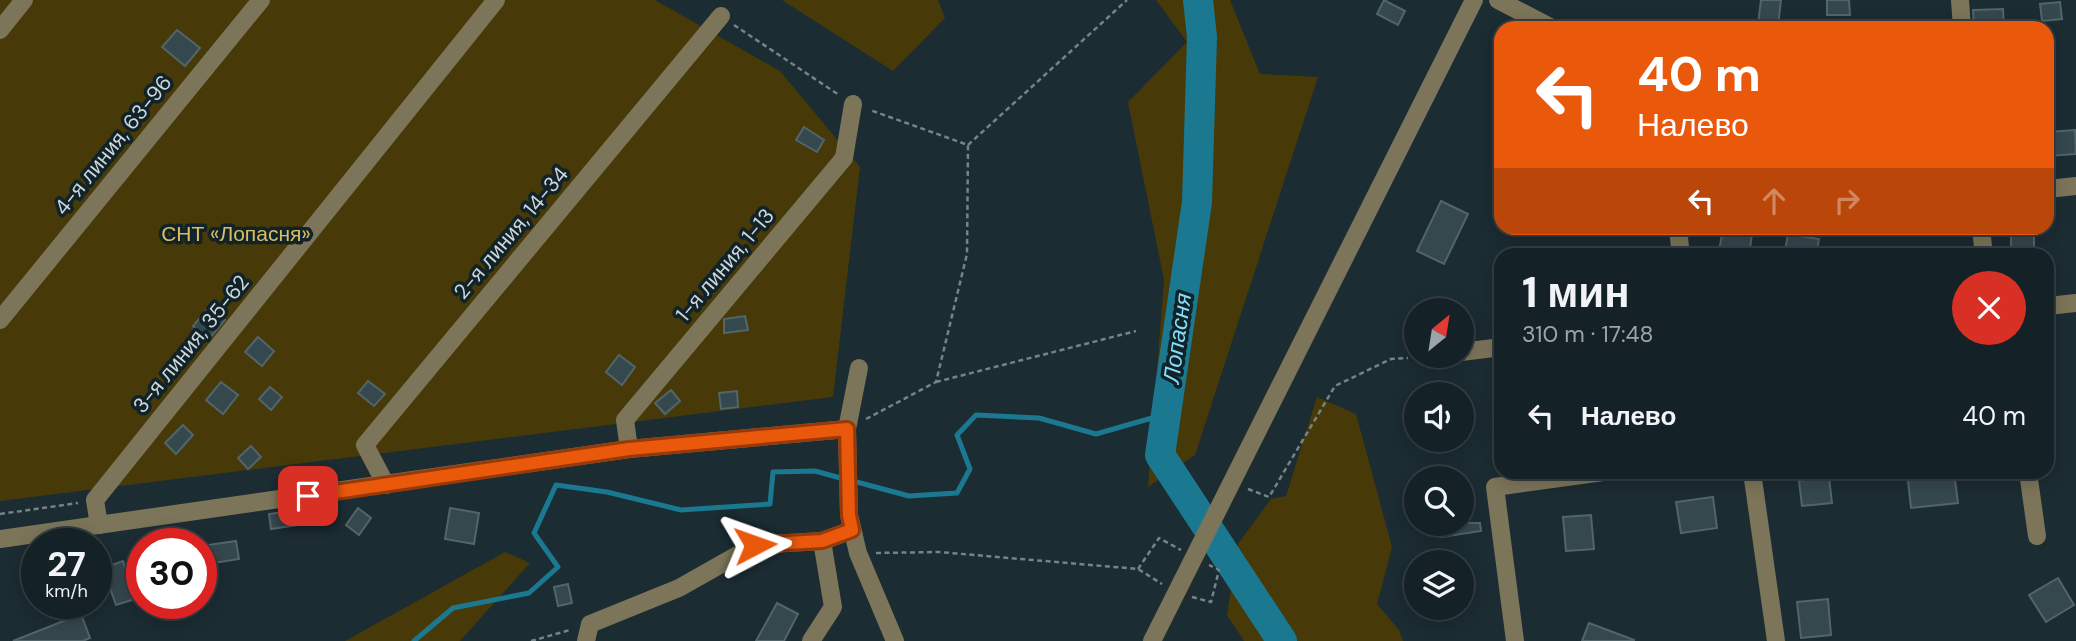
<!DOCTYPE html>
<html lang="ru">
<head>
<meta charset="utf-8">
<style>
  :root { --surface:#142126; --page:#212e32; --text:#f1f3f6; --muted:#9da3a7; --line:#333e43 }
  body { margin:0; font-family:"DM Sans",sans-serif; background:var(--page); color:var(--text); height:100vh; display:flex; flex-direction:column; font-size:26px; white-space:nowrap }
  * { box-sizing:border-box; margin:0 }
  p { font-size:23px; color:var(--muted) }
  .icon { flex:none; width:38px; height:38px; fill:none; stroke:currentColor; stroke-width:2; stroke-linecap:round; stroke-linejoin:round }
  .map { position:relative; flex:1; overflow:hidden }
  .details { position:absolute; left:1494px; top:248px; width:560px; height:231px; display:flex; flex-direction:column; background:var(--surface); border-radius:21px; box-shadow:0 4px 18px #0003,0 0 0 2px var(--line) }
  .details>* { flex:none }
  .banner { position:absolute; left:1494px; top:21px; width:560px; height:214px; border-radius:21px; box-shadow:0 4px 18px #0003,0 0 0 2px var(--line); background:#ea580c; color:#fff; overflow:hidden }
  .needle { width:46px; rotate:30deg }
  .fabs { position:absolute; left:1404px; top:298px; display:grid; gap:14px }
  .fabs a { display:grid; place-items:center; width:70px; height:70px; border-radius:50%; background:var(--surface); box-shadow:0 4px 18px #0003,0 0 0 2px var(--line); font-size:35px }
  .speed { position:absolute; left:21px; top:528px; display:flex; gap:14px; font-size:35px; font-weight:700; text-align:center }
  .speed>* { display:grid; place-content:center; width:91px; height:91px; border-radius:50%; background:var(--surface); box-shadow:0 4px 18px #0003,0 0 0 2px var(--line); line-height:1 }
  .speed small { font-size:18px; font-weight:400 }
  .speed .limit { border:10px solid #d22; background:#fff; color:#111 }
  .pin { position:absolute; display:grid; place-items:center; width:60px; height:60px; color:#fff; margin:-30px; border-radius:14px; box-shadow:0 4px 10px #0006 }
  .me { position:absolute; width:77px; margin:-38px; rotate:86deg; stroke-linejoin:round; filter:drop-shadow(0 0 5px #0008) }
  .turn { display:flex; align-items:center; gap:24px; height:147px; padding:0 28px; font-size:32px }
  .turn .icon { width:91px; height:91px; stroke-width:2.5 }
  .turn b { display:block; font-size:49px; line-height:60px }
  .lanes { display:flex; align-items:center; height:66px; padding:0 28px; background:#0003; justify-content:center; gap:35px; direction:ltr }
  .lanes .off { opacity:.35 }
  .round { display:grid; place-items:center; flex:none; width:74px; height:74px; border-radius:37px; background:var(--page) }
  .summary { display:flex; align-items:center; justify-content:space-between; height:119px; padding:0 28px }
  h1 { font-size:42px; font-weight:800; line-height:52px }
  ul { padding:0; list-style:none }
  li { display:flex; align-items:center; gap:21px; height:98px; padding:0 28px }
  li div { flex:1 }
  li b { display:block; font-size:26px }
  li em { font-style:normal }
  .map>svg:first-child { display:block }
  .green { fill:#473a08 }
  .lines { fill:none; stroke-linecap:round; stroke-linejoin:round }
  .stream { stroke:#1a7990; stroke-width:5 }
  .river { stroke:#1a7990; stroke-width:30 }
  .building { fill:#35484e; stroke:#51656b; stroke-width:2 }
  .path { stroke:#768489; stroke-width:2.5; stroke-dasharray:5 3.5; stroke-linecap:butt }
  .minor { stroke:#7d755a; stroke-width:18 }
  .route-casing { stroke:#983908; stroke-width:18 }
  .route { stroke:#ea580c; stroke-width:12 }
  .labels { text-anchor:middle; stroke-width:7; stroke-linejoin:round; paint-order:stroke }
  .street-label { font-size:21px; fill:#ccd7db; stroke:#112328 }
  .park-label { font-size:21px; fill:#dabe5f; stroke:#112328 }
  .water-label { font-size:23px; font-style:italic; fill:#82def9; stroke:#112328 }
</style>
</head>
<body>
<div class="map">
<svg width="2076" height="641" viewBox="0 0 2076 641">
  <rect width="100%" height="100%" fill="#1b2c32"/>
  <g class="green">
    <polygon points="0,0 655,0 780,71 860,167 833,397 0,501"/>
    <polygon points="782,0 938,0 945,18 893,71"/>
    <polygon points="1156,0 1230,0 1260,74 1318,77 1195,455 1148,487 1164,280 1128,102 1187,42"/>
    <polygon points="1317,397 1356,414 1392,547 1377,604 1399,630 1403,641 1244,641 1227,615 1238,544 1271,499 1286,496"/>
    <polygon points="505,552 530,563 460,641 345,641"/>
  </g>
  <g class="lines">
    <g class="stream">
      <polyline points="853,481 909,496 957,493 970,469 957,435 976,415 1039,418 1096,434 1166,414"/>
      <polyline points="414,641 453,608 529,593 558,567 534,533 556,485 607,492 681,510 770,504 773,472 815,471 844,479"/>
    </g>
    <polyline class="river" points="1198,0 1202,37 1197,202 1160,455 1282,641"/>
  </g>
  <g class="building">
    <polygon points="1384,0 1405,11 1398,25 1377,14"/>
    <polygon points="1761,0 1781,0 1778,26 1758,24"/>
    <polygon points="1827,0 1849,0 1850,15 1827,15"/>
    <polygon points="2060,2 2062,19 2042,21 2040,4"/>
    <polygon points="2003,9 2004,28 1974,28 1973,10"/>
    <polygon points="177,30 200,48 185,66 162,47"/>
    <polygon points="804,127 824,140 817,152 796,140"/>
    <polygon points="2075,130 2076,154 2048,156 2048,132"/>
    <polygon points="1441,201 1468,214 1444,264 1417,251"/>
    <rect x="2011" y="228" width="23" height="21"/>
    <polygon points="1723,229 1752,234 1749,256 1719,251"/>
    <polygon points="1788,234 1819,239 1816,256 1784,256"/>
    <polygon points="209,307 225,320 209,339 193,326"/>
    <polygon points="745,316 748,330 724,333 724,319"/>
    <polygon points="258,337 274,351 262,366 245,352"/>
    <polygon points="619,355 635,367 622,385 606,372"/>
    <polygon points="368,381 385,394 374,406 358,393"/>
    <polygon points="221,382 238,395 223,414 206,400"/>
    <polygon points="270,387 282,397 271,410 259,399"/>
    <polygon points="671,390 680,401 665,414 655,403"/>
    <polygon points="737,391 738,407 721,409 719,393"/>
    <polygon points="183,425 193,435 176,454 165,443"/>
    <polygon points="251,446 261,457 248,469 238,458"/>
    <polygon points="1907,472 1954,472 1958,503 1911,508"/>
    <polygon points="1829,477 1832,503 1802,506 1799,481"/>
    <polygon points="1713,497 1717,528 1681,533 1676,502"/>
    <polygon points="322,506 324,521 271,529 269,514"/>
    <polygon points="358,508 371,518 359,535 346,525"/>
    <polygon points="450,508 479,513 474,544 445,539"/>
    <polygon points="1591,515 1594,549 1566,551 1563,517"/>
    <polygon points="1439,523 1480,523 1481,531 1441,537"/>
    <polygon points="236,541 239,559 201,565 201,546"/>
    <polygon points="123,561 135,599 116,605 103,568"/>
    <polygon points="2058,578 2074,605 2046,622 2029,595"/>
    <polygon points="568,584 572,603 558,606 554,587"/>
    <polygon points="1828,599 1831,635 1801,638 1797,602"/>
    <polygon points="777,603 798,614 784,641 756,641"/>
    <polygon points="81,614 90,638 83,641 13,641"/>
    <polygon points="1589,623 1634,640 1634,641 1582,641"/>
  </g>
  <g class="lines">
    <g class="path">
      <polyline points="734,25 839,95"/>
      <polyline points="968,145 1127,0"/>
      <polyline points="936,382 1136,331"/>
      <polyline points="866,419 936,382 967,254 968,145 870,110"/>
      <polyline points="1248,489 1269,497 1335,386 1391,359 1408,358"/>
      <polyline points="0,514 78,503"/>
      <polyline points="876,553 939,552 1138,569 1162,584"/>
      <polyline points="1138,569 1159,538 1181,550"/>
      <polyline points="1192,597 1211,602 1219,570 1209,565"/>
      <polyline points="531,641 570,630"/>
    </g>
    <g class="minor">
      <polyline points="1498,0 1552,28"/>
      <polyline points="1960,0 1962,28"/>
      <polyline points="0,30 24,0"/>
      <polyline points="2048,189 2076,186"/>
      <polyline points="1981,228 1984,256"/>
      <polyline points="1678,229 1681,256"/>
      <polyline points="2048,306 2076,303"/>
      <polyline points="0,320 261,0"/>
      <polyline points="1461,352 1502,347"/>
      <polyline points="1425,357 1439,355"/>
      <polyline points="847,429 859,368"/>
      <polyline points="629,449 625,420 844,158 853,104"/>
      <polyline points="1752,472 1776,641"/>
      <polyline points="2028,472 2037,536"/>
      <polyline points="386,485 365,445 721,16"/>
      <polyline points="99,525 95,500 496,0"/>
      <polyline points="0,539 629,449 847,429 849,515 858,553 895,641"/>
      <polyline points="586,641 590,624 679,588 755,545 822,541 852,530"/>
      <polyline points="811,641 833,607 822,541"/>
      <polyline points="1152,641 1474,0"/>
      <polyline points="1515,641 1495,487 1603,472"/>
    </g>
  </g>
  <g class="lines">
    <defs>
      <polyline id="route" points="308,496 629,449 847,429 849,515 852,530 822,541 755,545"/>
    </defs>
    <use href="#route" class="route-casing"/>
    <use href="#route" class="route"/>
  </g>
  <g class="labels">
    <g class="street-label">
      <text transform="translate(113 145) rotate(-51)" y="7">4-я линия, 63-96</text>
      <text transform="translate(511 233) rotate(-50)" y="7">2-я линия, 14-34</text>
      <text transform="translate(725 265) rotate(-50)" y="7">1-я линия, 1-13</text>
      <text transform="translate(191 344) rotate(-51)" y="7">3-я линия, 35-62</text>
    </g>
    <g class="park-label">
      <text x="236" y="241">СНТ «Лопасня»</text>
    </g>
    <g class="water-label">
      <text transform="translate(1177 338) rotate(-82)" y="8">Лопасня</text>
    </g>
  </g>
</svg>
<div class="fabs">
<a><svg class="needle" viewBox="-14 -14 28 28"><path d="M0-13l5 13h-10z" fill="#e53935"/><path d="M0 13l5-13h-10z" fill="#9da3a7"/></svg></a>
<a><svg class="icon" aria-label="sound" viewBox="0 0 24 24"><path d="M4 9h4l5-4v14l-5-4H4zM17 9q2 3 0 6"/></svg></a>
<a><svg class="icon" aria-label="search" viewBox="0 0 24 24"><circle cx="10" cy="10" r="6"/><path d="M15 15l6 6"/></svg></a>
<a><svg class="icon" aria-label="layers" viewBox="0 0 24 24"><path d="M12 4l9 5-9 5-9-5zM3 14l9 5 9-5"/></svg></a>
</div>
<div class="speed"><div>27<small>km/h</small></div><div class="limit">30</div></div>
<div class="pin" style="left:308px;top:496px;background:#d93025"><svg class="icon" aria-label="arrive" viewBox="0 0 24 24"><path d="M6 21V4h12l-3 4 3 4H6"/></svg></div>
<svg class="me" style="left:755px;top:545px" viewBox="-20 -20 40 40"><path d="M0-17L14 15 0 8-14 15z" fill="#ea580c" stroke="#fff" stroke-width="4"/></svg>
<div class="banner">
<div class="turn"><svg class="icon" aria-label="left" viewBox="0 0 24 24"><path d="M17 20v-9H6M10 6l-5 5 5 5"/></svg><div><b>40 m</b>Налево</div></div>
<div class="lanes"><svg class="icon" aria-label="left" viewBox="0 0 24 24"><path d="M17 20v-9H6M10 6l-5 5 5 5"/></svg><svg class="icon off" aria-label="ahead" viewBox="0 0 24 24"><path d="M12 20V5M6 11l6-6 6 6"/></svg><svg class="icon off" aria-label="right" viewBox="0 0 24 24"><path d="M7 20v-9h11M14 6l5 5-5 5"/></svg></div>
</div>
<section class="details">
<div class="summary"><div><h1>1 мин</h1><p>310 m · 17:48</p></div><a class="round" style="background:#d93025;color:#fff"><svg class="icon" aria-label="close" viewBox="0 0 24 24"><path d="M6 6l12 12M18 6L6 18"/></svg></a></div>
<ul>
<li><svg class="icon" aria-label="left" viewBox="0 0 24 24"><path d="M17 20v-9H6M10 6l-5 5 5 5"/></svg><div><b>Налево</b></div><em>40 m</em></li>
</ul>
</section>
</div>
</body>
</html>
